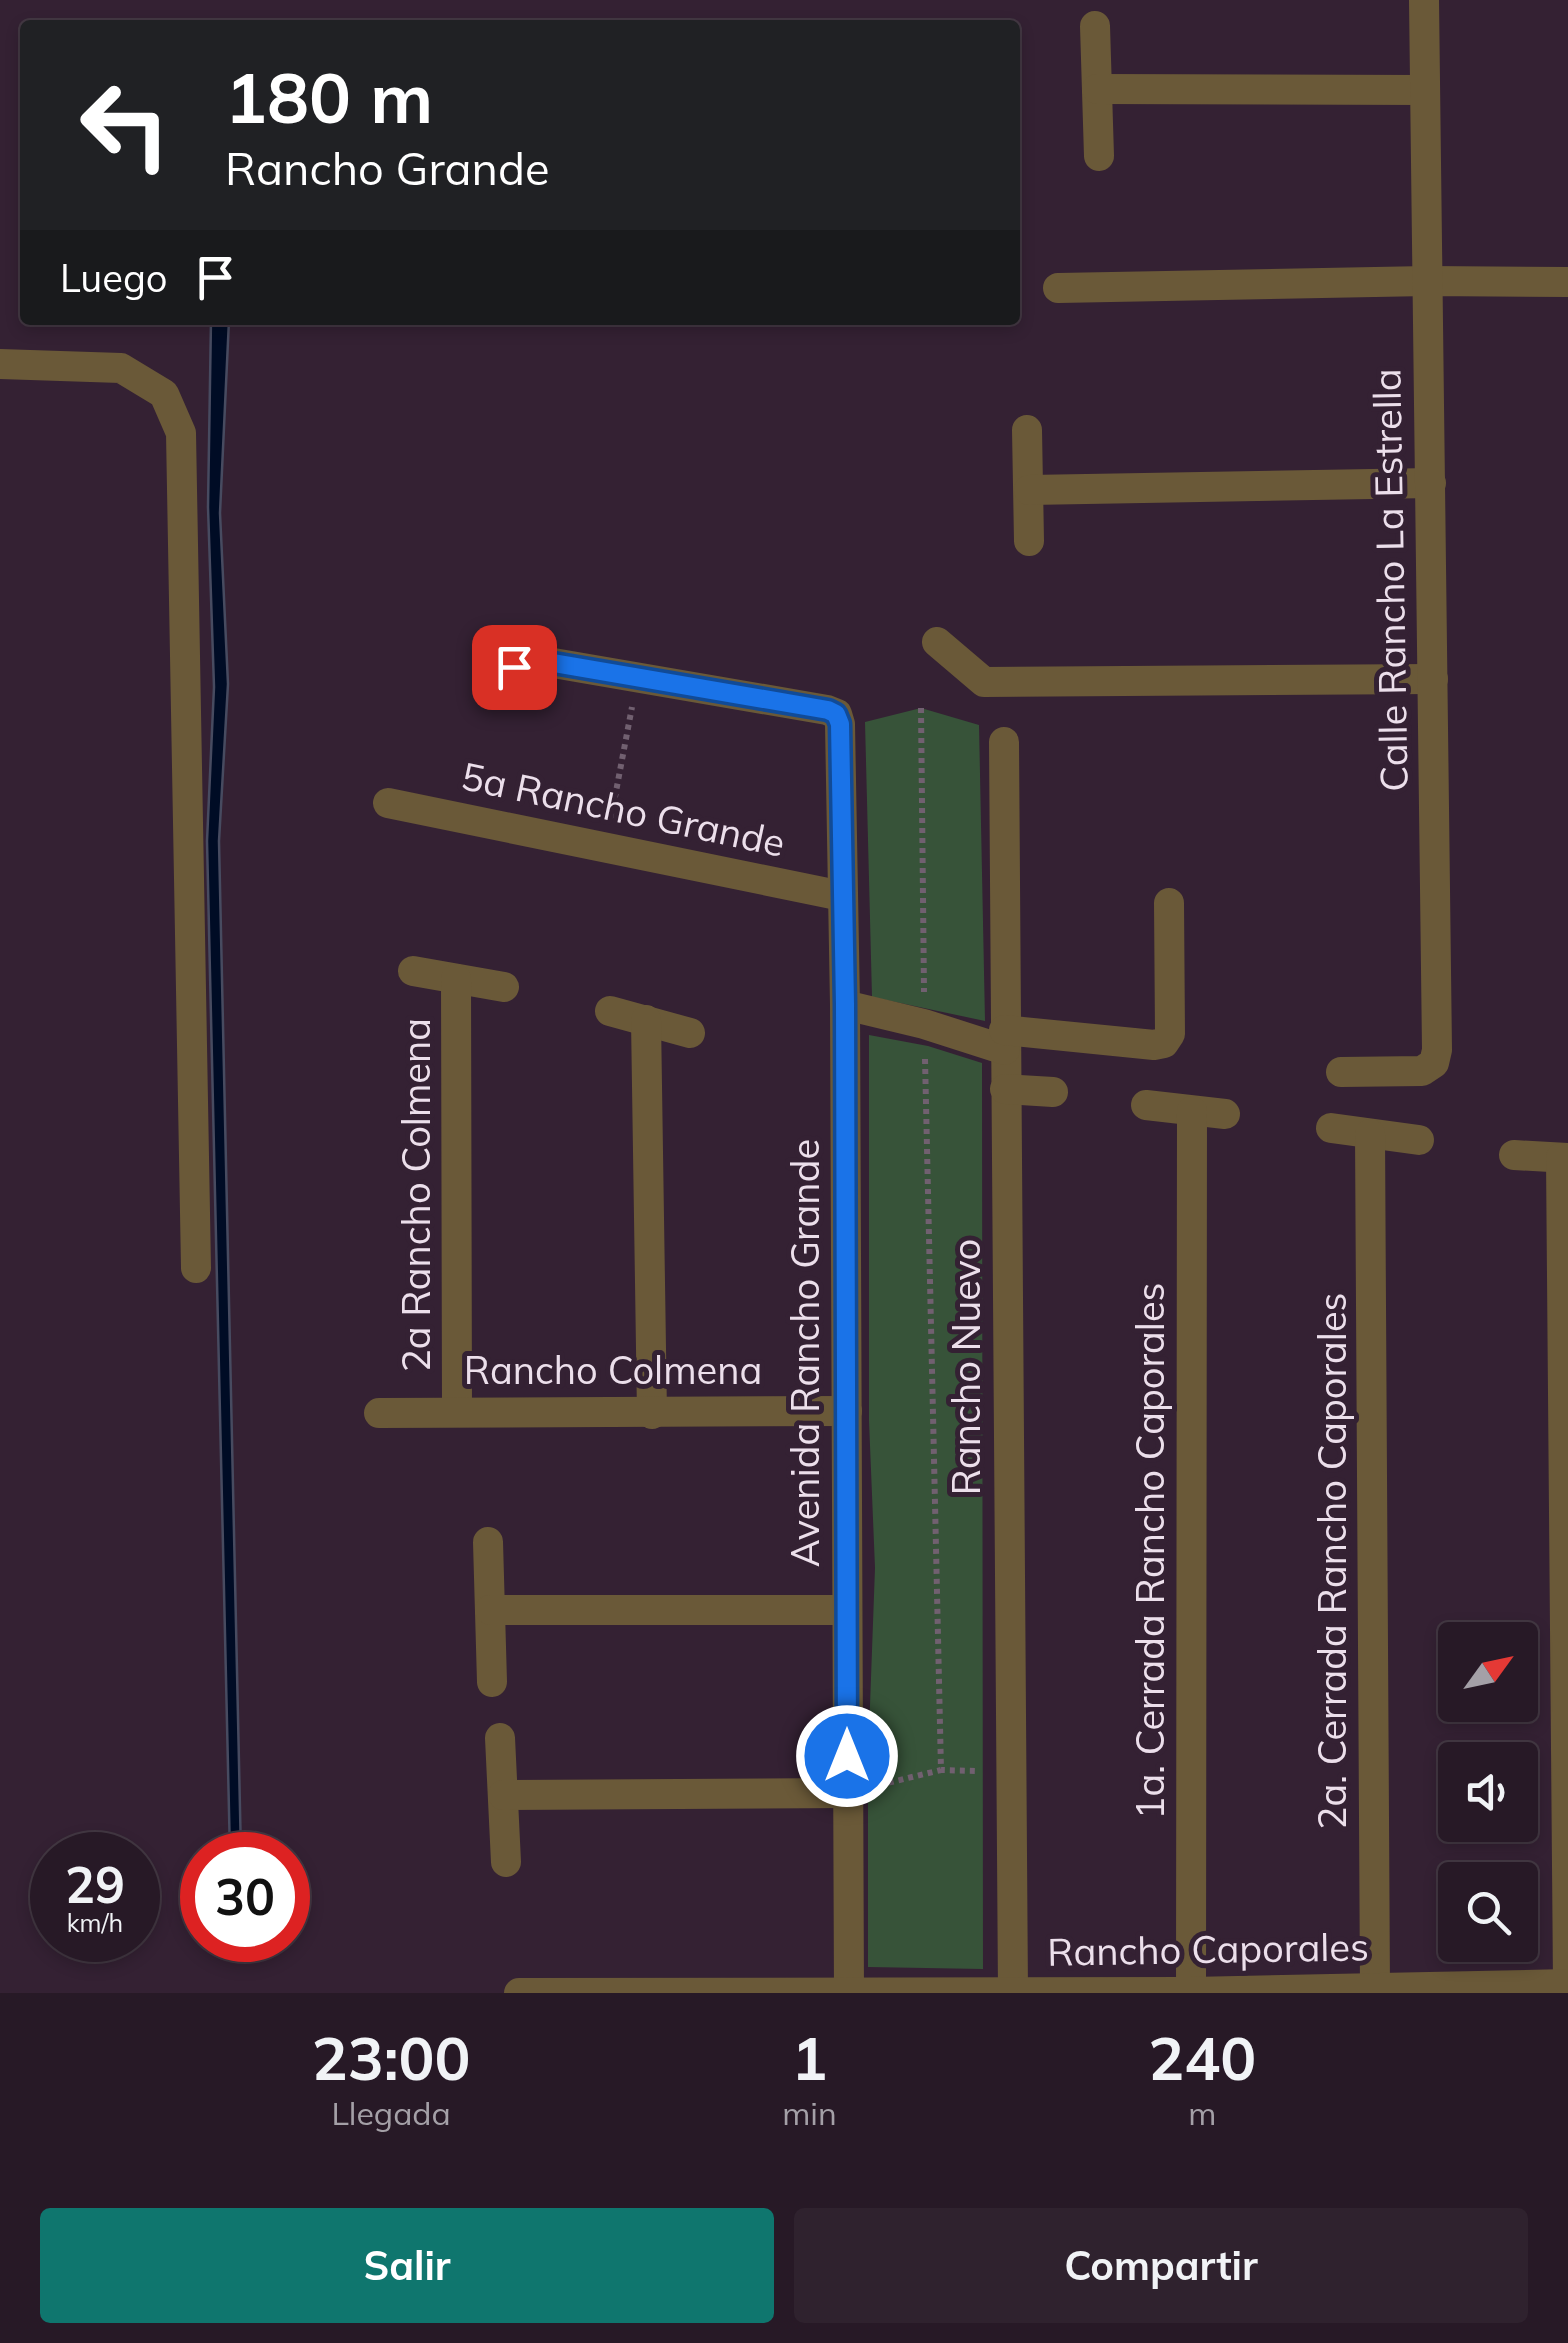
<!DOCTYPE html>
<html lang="es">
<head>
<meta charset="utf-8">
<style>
  :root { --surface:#271926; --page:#2f222e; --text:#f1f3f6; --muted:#a4a0a7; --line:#433843; --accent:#0f766e }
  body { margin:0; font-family:Mulish,sans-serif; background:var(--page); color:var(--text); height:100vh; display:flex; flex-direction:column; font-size:38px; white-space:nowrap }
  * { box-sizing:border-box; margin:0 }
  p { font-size:32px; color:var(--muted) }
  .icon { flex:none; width:55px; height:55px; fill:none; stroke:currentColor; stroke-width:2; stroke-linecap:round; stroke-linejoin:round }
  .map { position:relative; height:1993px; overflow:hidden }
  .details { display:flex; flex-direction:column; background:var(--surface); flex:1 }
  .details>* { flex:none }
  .hud { position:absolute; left:20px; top:20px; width:1000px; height:305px; border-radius:10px; box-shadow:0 5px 15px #0003,0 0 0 2px var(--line); background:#202124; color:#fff; overflow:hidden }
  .needle { width:65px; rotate:57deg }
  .controls { position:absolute; left:1438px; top:1622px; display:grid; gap:20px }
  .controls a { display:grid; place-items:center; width:100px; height:100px; border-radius:10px; background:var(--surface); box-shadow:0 5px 15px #0003,0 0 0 2px var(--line); font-size:50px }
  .speed { position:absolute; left:30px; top:1832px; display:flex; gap:20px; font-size:50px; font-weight:700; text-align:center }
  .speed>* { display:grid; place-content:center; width:130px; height:130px; border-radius:50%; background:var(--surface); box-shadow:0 5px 15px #0003,0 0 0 2px var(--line); line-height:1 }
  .speed small { font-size:25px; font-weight:400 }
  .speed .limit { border:15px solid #d22; background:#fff; color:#111 }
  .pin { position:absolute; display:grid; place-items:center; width:85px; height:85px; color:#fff; margin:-42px; border-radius:20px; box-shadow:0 5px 15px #0006 }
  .me { position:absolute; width:110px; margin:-55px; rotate:0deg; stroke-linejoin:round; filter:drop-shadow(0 0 8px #0008) }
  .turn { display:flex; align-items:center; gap:35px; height:210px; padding:0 40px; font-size:45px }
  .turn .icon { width:130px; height:130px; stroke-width:2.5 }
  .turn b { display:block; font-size:70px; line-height:85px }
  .then { display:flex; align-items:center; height:95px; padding:0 40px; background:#0003; gap:20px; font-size:38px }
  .eta { display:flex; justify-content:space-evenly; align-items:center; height:170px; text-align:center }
  .eta b { font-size:60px; font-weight:700; line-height:70px }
  .primary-button { display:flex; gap:20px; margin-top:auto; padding:20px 40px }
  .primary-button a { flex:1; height:115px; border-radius:10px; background:var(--accent); color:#fff; font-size:40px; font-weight:700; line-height:115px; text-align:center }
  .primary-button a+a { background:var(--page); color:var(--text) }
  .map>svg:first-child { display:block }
  .green { fill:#375339 }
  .water { fill:#000c25; stroke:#474b60; stroke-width:2.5 }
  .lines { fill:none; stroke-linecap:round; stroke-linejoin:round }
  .path { stroke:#716070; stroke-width:6; stroke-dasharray:5 5; stroke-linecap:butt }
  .minor { stroke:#6a5938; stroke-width:30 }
  .route-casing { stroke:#114b97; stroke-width:25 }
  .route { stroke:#1a73e8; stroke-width:18 }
  .labels { text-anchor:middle; stroke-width:10; stroke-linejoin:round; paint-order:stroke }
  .street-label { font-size:38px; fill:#ecdfeb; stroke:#342133 }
</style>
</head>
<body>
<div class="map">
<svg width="1568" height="1993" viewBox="0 0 1568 1993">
  <rect width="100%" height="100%" fill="#342133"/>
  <g class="green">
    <polygon points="921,708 979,725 985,1021 872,997 865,722"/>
    <polygon points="869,1035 928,1046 982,1063 983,1969 868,1967 868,1760 875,1568 869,1421"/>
  </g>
  <polygon class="water" points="211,320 229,320 220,513 228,684 219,841 241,1855 230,1855 207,841 214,687 208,507"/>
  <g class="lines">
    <g class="path">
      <polyline points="921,708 924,992"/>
      <polyline points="611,818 632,707"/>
      <polyline points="925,1059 941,1770 977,1771"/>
      <polyline points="879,1785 941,1770"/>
    </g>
    <g class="minor">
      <polyline points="1095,26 1099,156"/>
      <polyline points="1097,89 1423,90"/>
      <polyline points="1058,288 1427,281 1568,282"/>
      <polyline points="0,364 121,368 164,394 181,433 196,1268"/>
      <polyline points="1027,430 1029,541"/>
      <polyline points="1029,490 1431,483"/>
      <polyline points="937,642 984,682 1433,679"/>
      <polyline points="493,673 536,660 827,710 837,714 840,724 845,1005 849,1993"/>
      <polyline points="1004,742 1013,1992"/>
      <polyline points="388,803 842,896"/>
      <polyline points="413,971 504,987"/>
      <polyline points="456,979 457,1411"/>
      <polyline points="845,1005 924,1024 1005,1050"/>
      <polyline points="610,1011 690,1033"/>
      <polyline points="646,1020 652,1414"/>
      <polyline points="1004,1030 1154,1045 1164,1043 1170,1034 1169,903"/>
      <polyline points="1341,1072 1422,1071 1434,1063 1437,1050 1424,0"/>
      <polyline points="1005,1089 1053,1092"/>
      <polyline points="1146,1105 1225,1114"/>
      <polyline points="1331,1128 1419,1140"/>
      <polyline points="1370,1134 1375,1988"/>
      <polyline points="1514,1155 1568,1158"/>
      <polyline points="1561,1158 1568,1984"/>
      <polyline points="379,1413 847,1411"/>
      <polyline points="488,1542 492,1682"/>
      <polyline points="490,1610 847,1610"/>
      <polyline points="500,1738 506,1862"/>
      <polyline points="503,1795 847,1793"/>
      <polyline points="1191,1992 1192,1111"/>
      <polyline points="519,1993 1191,1992 1568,1984"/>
    </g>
  </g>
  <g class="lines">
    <defs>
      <polyline id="route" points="514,667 536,660 828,710 836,714 840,724 845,1004 847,1756"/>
    </defs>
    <use href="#route" class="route-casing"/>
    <use href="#route" class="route"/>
  </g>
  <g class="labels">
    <g class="street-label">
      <text transform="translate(1391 580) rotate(-91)" y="13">Calle Rancho La Estrella</text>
      <text transform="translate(623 810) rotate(12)" y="13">5a Rancho Grande</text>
      <text transform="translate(417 1195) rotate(-90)" y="13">2a Rancho Colmena</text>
      <text transform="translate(806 1353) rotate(-90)" y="13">Avenida Rancho Grande</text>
      <text transform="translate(967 1367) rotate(-90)" y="13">Rancho Nuevo</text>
      <text x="613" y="1384">Rancho Colmena</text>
      <text transform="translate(1151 1551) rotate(-90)" y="13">1a. Cerrada Rancho Caporales</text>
      <text transform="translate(1333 1561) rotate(-90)" y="13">2a. Cerrada Rancho Caporales</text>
      <text transform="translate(1208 1950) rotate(-1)" y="13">Rancho Caporales</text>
    </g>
  </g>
</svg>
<div class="controls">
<a><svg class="needle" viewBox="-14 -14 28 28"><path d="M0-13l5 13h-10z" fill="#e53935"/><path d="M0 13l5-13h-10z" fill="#a4a0a7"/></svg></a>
<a><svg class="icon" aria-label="sound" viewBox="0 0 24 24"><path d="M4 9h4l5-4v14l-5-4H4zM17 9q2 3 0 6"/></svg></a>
<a><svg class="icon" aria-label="search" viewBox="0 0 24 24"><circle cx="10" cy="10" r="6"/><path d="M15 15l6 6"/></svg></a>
</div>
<div class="speed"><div>29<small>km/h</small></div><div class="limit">30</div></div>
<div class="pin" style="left:514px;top:667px;background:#d93025"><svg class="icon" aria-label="arrive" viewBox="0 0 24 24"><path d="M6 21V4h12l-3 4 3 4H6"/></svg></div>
<svg class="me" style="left:847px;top:1756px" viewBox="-20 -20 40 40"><circle r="17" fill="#1a73e8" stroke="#fff" stroke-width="3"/><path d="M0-11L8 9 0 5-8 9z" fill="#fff"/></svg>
<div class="hud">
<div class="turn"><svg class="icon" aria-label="left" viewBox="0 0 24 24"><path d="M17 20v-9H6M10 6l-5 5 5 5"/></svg><div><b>180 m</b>Rancho Grande</div></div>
<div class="then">Luego<svg class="icon" aria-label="arrive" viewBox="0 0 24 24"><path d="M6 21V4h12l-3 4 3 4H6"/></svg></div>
</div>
</div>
<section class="details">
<div class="eta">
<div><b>23:00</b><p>Llegada</p></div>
<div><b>1</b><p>min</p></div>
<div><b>240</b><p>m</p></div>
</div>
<div class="primary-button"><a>Salir</a><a>Compartir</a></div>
</section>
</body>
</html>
